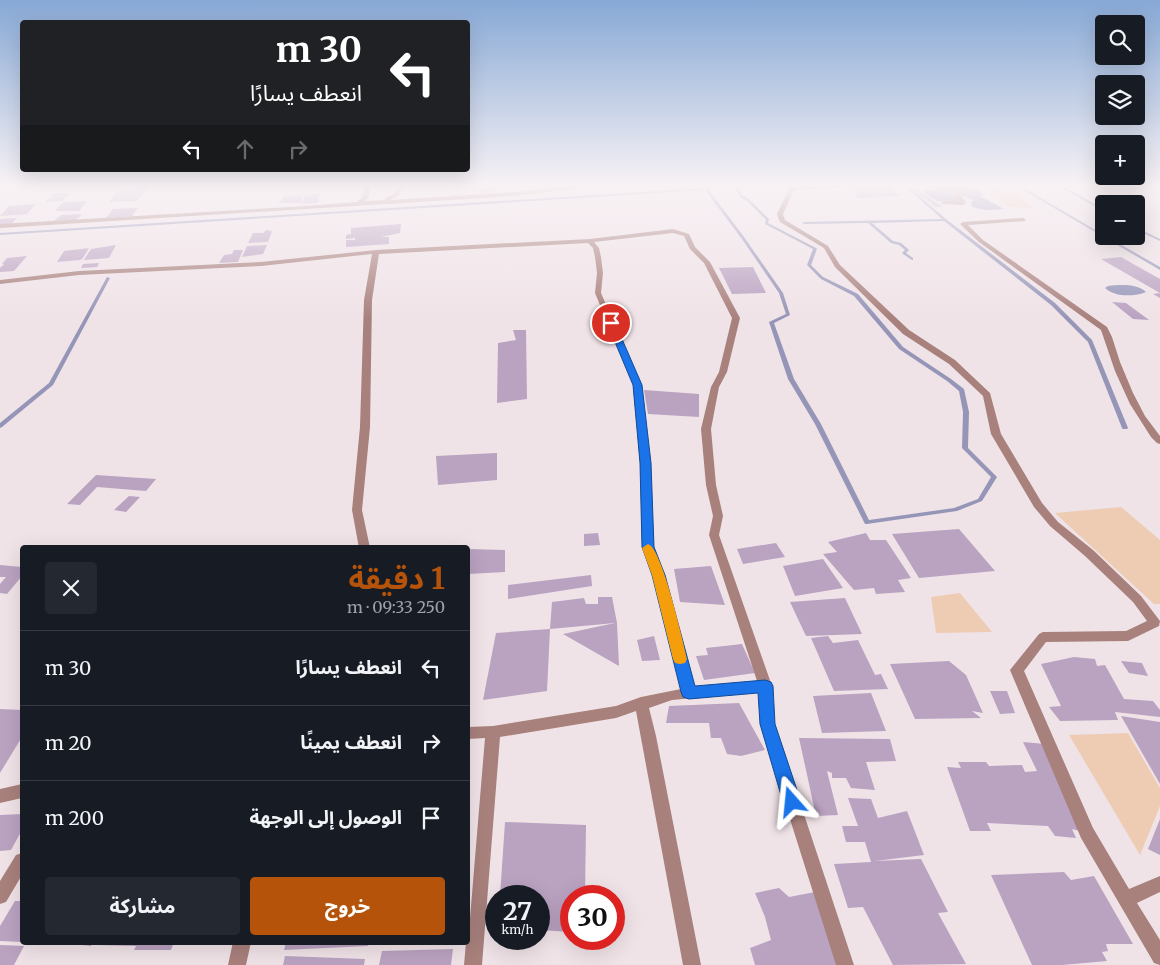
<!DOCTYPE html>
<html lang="ar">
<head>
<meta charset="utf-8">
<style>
  :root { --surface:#171b24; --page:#242831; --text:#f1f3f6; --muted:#9ea1a6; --line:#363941; --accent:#b45309 }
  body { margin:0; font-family:Merriweather,"Noto Sans Arabic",serif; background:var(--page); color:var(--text); direction:rtl; height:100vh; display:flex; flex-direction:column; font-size:19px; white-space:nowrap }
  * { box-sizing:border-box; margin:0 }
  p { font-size:16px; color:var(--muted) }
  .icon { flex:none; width:28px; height:28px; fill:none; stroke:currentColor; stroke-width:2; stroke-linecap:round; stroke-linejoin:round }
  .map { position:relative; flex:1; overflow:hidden; direction:ltr }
  .sheet { position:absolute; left:20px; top:545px; width:450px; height:400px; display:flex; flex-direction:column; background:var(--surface); border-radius:5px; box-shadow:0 5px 20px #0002; direction:rtl }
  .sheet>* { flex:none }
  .top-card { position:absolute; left:20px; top:20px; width:450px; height:152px; border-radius:5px; box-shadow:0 5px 20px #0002; direction:rtl; background:#202124; color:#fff; overflow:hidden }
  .tools { position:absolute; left:1095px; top:15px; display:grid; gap:10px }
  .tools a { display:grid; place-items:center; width:50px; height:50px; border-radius:5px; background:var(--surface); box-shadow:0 5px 20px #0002; font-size:25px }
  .speed { position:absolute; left:485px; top:885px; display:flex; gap:10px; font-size:25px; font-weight:700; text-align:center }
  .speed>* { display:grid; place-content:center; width:65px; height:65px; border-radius:50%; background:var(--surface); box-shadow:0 5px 20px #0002; line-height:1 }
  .speed small { font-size:12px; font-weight:400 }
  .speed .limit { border:8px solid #d22; background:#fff; color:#111 }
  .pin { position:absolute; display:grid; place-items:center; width:42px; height:42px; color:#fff; margin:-21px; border:2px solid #fff; border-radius:50%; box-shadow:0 1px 5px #0007 }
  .me { position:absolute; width:55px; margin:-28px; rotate:342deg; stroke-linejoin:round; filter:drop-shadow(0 0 4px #0008) }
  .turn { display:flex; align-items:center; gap:18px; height:105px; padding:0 25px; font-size:22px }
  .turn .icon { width:65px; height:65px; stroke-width:2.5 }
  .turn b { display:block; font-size:35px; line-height:42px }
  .lanes { display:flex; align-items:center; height:48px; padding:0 25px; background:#0003; justify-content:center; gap:25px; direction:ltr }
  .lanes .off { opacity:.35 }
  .round { display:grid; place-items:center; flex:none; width:52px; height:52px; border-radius:5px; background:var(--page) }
  .overview { display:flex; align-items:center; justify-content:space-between; height:85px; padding:0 25px }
  h1 { font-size:30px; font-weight:700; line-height:38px; color:var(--accent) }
  .cta { display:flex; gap:10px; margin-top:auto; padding:10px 25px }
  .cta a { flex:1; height:58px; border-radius:5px; background:var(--accent); color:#fff; font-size:20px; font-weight:700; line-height:58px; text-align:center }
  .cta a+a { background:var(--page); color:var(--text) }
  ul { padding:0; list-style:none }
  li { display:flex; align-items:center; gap:15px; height:75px; padding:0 25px; border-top:1px solid var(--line) }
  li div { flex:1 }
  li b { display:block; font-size:19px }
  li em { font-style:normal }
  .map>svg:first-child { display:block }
  .green { fill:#eeccb4 }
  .water { fill:#9595b8 }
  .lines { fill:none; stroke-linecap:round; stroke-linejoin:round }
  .stream { fill:#9595b8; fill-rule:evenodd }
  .building { fill:#baa2c1 }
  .street { fill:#a8807c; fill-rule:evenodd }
  .route { fill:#1a73e8; stroke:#114b97 }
  .slow { fill:#f59e0b }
</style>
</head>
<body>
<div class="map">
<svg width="1160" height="965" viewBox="0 0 1160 965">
  <rect width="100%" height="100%" fill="#f0e3e8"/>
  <g class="green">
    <polygon points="986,189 1012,192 1034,208 1008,207"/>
    <polygon points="1121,507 1160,540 1160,604 1154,604 1055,513"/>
    <polygon points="960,593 992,632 936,633 931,597"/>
    <polygon points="1128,733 1160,788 1160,806 1140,855 1069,735"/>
  </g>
  <g class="water">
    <path d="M 951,188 C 963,187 974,186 984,195 L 980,196 L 1004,209 L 986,210 L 972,207 L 971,202 L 974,200 L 960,195 Z"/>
    <path d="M 924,190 C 938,189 948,191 959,199 L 956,202 L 937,201 L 924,193 Z"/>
    <path d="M 1108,286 C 1120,285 1136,283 1146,292 C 1134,297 1114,297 1105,288 Z"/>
  </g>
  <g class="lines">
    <g class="stream">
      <path d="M 701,184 L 704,184 L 706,188 L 734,186 L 734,184 L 737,184 L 737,186 L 777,184 L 738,187 L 742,195 L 749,199 L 769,219 L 768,223 L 816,248 L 817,249 L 811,265 L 823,277 L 858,294 L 903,347 L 951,379 L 964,389 L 969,412 L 968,448 L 997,477 L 982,501 L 957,511 L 867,524 L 865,524 L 815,424 L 788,379 L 769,322 L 786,314 L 779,293 L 742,239 L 705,190 L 0,235 L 0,233 L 703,188 ZM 735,188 L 740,197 L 747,201 L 766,220 L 765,224 L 813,249 L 807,265 L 821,279 L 854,296 L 899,349 L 947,381 L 959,391 L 963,412 L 962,448 L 991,477 L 978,499 L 954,508 L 869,520 L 821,424 L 794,379 L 774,323 L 790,315 L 783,293 L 744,237 L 708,189 Z"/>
      <polygon points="1013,184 1017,184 1104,235 1104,236 1106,236 1160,267 1160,270"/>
      <polygon points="1055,184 1059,184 1104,209 1104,212"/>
      <polygon points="909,187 946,219 1055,303 1092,340 1128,428 1127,429 1123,429 1122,428 1088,342 1051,305 944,221 872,223 893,241 901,243 908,249 909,250 906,253 913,258 913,260 912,260 903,254 902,253 905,250 899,245 891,243 868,223 804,224 802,223 804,222 942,219 908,189 907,188"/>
      <polygon points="1136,227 1160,239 1160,241 1136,230"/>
      <polygon points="107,277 110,278 53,385 2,427 0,428 0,423 49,383"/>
    </g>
  </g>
  <g class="building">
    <polygon points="135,184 151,184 137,201 109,202 116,193 120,191 131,190"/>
    <polygon points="888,186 900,196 858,198 854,196 859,195 849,188"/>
    <polygon points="498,188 499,191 493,191 495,192 481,193 479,190"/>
    <polygon points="909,188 916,188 943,207 936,207"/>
    <polygon points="54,193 70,193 62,201 45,202"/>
    <polygon points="320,194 318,203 298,204 303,203 305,195"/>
    <polygon points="303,195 301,203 279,203 284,196"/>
    <polygon points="87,201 79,211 55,211 63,202"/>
    <polygon points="36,204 27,214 0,216 9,206"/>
    <polygon points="138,208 132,216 106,218 113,209"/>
    <polygon points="82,214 76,220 54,221 61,215"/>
    <polygon points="17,218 11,224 0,224 0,219"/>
    <polygon points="401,224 400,233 381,237 389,237 389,244 346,247 346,240 355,240 355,238 346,239 346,235 351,234 351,228"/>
    <polygon points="266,230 272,231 268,242 248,243 253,233 263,233"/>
    <polygon points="116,245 109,258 84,260 91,249"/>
    <polygon points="267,245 263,254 242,257 247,246"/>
    <polygon points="89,248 83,258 80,260 57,262 64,251"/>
    <polygon points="234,250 243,250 238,262 219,263 224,255 232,254"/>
    <polygon points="27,256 14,271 0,272 0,268 4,264 2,264 7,258"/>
    <polygon points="1121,257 1160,279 1160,298 1153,294 1160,293 1101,259"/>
    <polygon points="99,263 97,267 81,268 83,264"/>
    <polygon points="753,267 766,293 732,294 719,268"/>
    <polygon points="1112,302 1126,303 1149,320 1133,319"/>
    <polygon points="513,330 526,330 527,399 497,403 498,343 516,340"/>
    <polygon points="644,390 699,394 699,417 648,414"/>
    <polygon points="497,453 497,480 438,485 436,456"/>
    <polygon points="96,475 156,479 146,491 97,487 80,505 67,504"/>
    <polygon points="129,496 140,497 126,512 114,510"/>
    <polygon points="959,529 995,571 919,578 892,534"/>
    <polygon points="598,533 600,545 584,546 584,534"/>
    <polygon points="866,533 870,540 886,540 911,578 898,580 905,592 876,594 874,588 854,590 823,554 837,552 828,542"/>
    <polygon points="776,543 785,557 743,564 737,549"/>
    <polygon points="468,549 505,550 505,572 468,574"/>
    <polygon points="823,559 843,588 795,596 783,566"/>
    <polygon points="0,565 22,567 22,576 7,594 0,593 0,584 6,577 0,577"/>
    <polygon points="711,566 725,605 680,602 674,569"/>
    <polygon points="591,575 592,586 508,599 508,585"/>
    <polygon points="598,597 612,597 617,623 619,666 563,634 615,623 550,629 552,602 584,598 586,604 598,604"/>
    <polygon points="845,598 862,634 806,636 790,602"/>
    <polygon points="550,629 547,691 483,700 496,633"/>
    <polygon points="654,636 660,660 642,661 637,640"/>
    <polygon points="828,636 833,643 858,640 875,675 881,674 888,689 834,691 811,638"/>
    <polygon points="742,644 755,673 704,680 696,656 708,655 706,648"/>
    <polygon points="1074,657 1095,659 1097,666 1105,665 1124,699 1153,701 1160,710 1160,717 1115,712 1118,720 1060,721 1049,707 1061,706 1041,664"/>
    <polygon points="949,661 966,675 983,713 972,711 981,718 915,719 890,664"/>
    <polygon points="1121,661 1142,663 1148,676 1129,673"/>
    <polygon points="990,691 1007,691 1015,713 1000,714"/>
    <polygon points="871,693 886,731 822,733 813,696"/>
    <polygon points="739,703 765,750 741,756 727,754 721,738 711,738 709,723 666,723 669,706"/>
    <polygon points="0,709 22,710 22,737 0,773"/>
    <polygon points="1121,716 1160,722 1160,784"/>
    <polygon points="799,738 890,739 896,761 866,762 875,790 851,788 846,778 832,778 832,773 827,771 838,815 816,816"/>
    <polygon points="1023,742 1045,744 1087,833 1072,829 1076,838 1055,836 1048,826 987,823 991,831 970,831 947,767 961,768 958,762 986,762 989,766 1022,765 1025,772 1037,771"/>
    <polygon points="848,798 871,799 878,818 907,811 924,855 875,861 921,859 948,912 938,913 966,964 893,965 863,907 848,908 834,864 871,862 865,842 846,842 842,826 858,826"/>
    <polygon points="22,814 22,830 11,850 0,851 0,815"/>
    <polygon points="1160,819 1160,855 1148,849"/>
    <polygon points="505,822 586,825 585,896 571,896 571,932 539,930 539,896 500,896"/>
    <polygon points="1064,872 1071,880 1094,876 1133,944 1106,944 1108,951 1102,952 1107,961 1062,965 1032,965 991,875"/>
    <polygon points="779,888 789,897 815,892 838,965 755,965 750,948 771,940 765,917 755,893"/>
    <polygon points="15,901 22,901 22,942 0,941 0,926"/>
    <polygon points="54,942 92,942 91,946"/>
    <polygon points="97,942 174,942 171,950 134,950 136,946 96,945"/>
    <polygon points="286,942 369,942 368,946 284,950"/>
    <polygon points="0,945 24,946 14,965 0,965"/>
    <polygon points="453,949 451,965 379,965 382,951"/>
    <polygon points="285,956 365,959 364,965 283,965"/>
  </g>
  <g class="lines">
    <g class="street">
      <polygon points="365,184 371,184 368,198 365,201 385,200 385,198 394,194 401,184 406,184 398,196 390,200 513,192 593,184 613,184 513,196 0,228 0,224 306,206 357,202 362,197"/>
      <polygon points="786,184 791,184 793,187 916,184 794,190 783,214 785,220 828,246 840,265 909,330 955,360 990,393 1001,434 1042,503 1058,522 1093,550 1141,596 1160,621 1159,626 1128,641 1046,642 1024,671 1093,828 1129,889 1160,876 1160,892 1137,903 1160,940 1160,965 1154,963 1081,838 1010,670 1039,634 1043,632 1126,631 1147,621 1133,602 1085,556 1050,526 1034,507 991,434 983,396 949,364 903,334 835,267 824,248 780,222 777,214 789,189"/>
      <path d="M 920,184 L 934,186 L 960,186 L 960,188 L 949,189 L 962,196 L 966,203 L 963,205 L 942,204 L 941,203 L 944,201 L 959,201 C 952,187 932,191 920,184 Z"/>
      <polygon points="1023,218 1026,220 1025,221 968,225 983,240 1107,327 1112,337 1120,362 1133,393 1145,416 1160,436 1160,444 1157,443 1151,437 1130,404 1115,371 1101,330 979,242 960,224 963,222"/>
      <path d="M 673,229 L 689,234 L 695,247 L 710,262 L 740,318 L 727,372 L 719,387 L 711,429 L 716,485 L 723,516 L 719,535 L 772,686 L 774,724 L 854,965 L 836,965 L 760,724 L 759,692 L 672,700 L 649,708 L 656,736 L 701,965 L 683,965 L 636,711 L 616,718 L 500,737 L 482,965 L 464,965 L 466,942 L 468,942 L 485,738 L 468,739 L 468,727 L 493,726 L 616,706 L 641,697 L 681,689 L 653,575 L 642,547 L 640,463 L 633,385 L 595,293 L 597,273 L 595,257 L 593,248 L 588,243 L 379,254 L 372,300 L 370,427 L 362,510 L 370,548 L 359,548 L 352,510 L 360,427 L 364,300 L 372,254 L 261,266 L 79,275 L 0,284 L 0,280 L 79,271 L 261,262 L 376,250 L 590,239 ZM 673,233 L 684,236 L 690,249 L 704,263 L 732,318 L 719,372 L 711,387 L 701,429 L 706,485 L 713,516 L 709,535 L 757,681 L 694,687 L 665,575 L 654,547 L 650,463 L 641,385 L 601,293 L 603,273 L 601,257 L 599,248 L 594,242 Z"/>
      <polygon points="22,784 22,798 0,803 0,789"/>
      <polygon points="22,853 22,875 6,902 0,904 0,881 16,855"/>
      <polygon points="233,942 251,942 246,965 228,965"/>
    </g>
  </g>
  <linearGradient id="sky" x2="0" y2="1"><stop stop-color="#87a8d5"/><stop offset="0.58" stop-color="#f8f2f5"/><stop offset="1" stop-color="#f8f2f5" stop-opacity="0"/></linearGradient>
  <rect width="1160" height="319" fill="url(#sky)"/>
  <polygon class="route" points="611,321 615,323 642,385 651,463 654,547 665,575 695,686 765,680 771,682 773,686 775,724 801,802 798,807 792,810 786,807 783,802 760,724 758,693 689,699 683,697 681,692 652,575 642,547 640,463 633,385 607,323"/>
  <path class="slow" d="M 648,544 C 662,548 683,641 687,659 L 685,663 L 680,664 L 675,663 L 673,659 L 652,575 L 642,548 Z"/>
</svg>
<div class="tools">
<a><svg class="icon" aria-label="search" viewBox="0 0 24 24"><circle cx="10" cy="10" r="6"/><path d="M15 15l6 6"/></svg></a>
<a><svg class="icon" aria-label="layers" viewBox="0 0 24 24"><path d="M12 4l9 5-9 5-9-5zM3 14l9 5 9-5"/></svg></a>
<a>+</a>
<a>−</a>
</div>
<div class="speed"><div>27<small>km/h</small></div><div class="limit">30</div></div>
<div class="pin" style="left:611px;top:323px;background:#d93025"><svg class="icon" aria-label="arrive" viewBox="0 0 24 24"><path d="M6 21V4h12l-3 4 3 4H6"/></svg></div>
<svg class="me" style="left:792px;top:802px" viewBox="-20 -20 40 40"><path d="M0-17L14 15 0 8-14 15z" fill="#1a73e8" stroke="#fff" stroke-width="4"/></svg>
<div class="top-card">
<div class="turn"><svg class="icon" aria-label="left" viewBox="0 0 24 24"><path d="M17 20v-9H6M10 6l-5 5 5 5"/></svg><div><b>30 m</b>انعطف يسارًا</div></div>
<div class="lanes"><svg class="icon" aria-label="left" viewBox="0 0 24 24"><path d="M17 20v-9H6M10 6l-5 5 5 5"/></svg><svg class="icon off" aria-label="ahead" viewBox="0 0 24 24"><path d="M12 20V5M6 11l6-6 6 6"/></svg><svg class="icon off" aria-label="right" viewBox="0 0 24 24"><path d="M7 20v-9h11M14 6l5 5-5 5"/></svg></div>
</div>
<section class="sheet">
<div class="overview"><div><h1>1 دقيقة</h1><p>250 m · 09:33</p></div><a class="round"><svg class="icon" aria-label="close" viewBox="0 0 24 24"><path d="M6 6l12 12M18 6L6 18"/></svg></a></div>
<ul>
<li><svg class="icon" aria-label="left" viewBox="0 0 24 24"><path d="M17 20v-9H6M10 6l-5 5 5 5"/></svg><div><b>انعطف يسارًا</b></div><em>30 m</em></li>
<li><svg class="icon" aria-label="right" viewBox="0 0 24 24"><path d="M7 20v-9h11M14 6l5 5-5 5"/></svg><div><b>انعطف يمينًا</b></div><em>20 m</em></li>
<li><svg class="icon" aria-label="arrive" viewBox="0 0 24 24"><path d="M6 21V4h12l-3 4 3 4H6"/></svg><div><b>الوصول إلى الوجهة</b></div><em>200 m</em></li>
</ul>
<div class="cta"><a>خروج</a><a>مشاركة</a></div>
</section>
</div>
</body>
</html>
